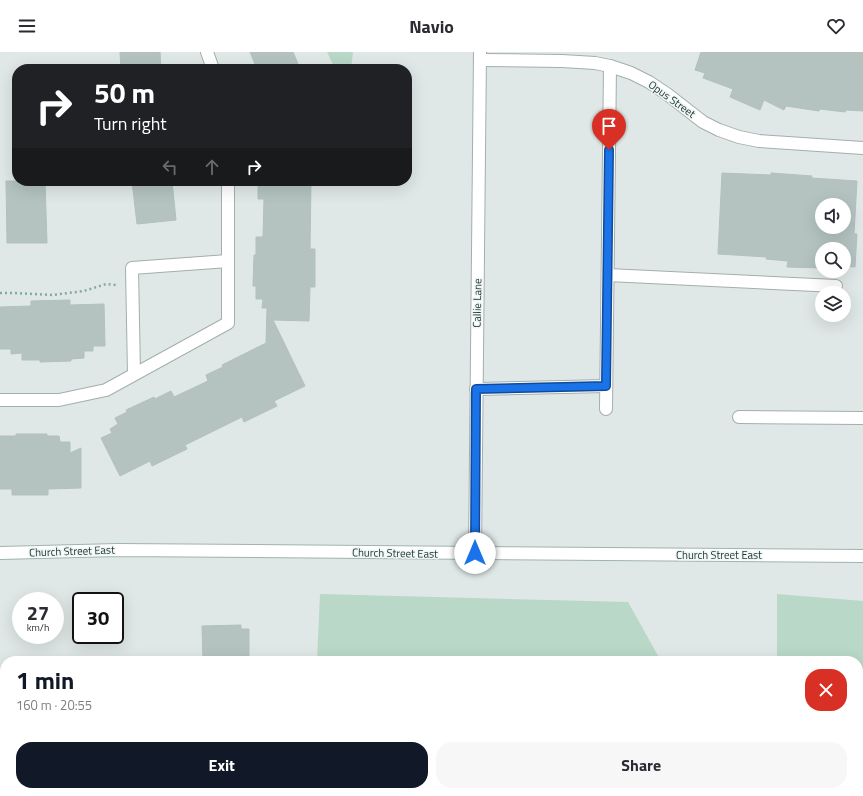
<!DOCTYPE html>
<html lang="en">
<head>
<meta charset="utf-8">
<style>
  :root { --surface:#fff; --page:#f7f7f7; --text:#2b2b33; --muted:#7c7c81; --accent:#111827 }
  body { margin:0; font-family:"Titillium Web",sans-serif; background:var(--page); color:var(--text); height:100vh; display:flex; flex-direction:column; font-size:15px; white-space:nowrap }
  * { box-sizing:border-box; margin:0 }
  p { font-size:13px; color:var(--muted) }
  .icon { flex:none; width:22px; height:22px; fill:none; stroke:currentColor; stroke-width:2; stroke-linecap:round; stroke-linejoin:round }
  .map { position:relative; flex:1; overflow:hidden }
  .details { position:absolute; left:0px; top:604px; width:863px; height:140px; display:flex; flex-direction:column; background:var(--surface); border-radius:16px 16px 0 0; box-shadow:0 4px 16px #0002 }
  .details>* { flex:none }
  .top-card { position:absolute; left:12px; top:12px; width:400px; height:122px; border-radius:16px; box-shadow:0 4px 16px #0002; background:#202124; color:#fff; overflow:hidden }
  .buttons { position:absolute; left:815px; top:146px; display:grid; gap:8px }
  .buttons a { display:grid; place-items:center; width:36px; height:36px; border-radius:50%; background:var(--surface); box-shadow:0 4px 16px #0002; font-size:20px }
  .speed { position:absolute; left:12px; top:540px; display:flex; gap:8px; font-size:20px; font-weight:700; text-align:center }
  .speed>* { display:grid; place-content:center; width:52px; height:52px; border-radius:50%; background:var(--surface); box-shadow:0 4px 16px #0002; line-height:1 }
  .speed small { font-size:10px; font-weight:400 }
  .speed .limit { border:2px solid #111; border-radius:6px; background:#fff; color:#111 }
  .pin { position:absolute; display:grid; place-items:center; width:34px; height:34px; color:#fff; margin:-41px -17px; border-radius:50% 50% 50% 0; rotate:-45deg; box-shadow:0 0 4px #0007 }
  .pin .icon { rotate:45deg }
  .me { position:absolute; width:44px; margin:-22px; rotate:0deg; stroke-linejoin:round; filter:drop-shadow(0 0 3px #0008) }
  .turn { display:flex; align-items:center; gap:14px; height:84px; padding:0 16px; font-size:18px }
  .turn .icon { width:52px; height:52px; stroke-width:2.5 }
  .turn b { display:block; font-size:28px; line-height:34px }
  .lanes { display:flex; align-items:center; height:38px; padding:0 16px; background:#0003; justify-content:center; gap:20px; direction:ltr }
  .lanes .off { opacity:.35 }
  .round { display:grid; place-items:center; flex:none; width:42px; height:42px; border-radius:16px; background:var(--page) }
  .headline { display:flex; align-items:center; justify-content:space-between; height:68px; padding:0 16px }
  h1 { font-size:24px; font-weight:700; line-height:30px; color:var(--accent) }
  .action { display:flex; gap:8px; margin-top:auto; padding:8px 16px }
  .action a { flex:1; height:46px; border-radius:16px; background:var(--accent); color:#fff; font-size:16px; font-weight:700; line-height:46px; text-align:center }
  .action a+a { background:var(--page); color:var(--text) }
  header { display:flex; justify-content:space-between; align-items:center; height:52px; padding:0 16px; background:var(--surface); font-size:18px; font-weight:700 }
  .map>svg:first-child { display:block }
  .green { fill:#b9d8c8 }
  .building { fill:#b4c3c0; stroke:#b2c1be; fill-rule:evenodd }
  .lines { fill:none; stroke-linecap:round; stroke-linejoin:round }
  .service-casing { stroke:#a3afad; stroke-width:14 }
  .minor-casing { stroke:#a3afad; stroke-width:14 }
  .secondary-casing { stroke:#9fb3b0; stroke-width:14 }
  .path { stroke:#82a9a5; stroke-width:2.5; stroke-dasharray:2 3; stroke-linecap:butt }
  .service { stroke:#fff; stroke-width:12 }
  .minor { stroke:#fff; stroke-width:12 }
  .secondary { stroke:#fff; stroke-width:12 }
  .route-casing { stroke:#114b97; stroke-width:10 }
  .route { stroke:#1a73e8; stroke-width:7 }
  .labels { text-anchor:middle; stroke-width:3; stroke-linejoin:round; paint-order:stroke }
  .street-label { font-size:11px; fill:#223735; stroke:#eff6f4 }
</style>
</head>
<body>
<header><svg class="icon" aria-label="menu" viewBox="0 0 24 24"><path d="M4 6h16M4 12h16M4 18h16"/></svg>Navio<svg class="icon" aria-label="heart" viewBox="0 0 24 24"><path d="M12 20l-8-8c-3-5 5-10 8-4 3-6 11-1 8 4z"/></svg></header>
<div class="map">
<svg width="863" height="744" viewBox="0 0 863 744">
  <rect width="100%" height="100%" fill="#dfe8e6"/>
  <g class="green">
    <polygon points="327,0 353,0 351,17 335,17"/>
    <polygon points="320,542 628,550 661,609 317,609"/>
    <polygon points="777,542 863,549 863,744 310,744 311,739 858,739 858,609 777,609"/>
  </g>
  <g class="building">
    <polygon points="120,0 160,0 161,17 121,17"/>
    <polygon points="250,0 293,0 300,17 257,17"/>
    <polygon points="701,0 863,0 863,59 846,58 845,60 820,57 819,59 786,54 784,58 764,48 760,58 730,45 733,37 703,26 705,21 695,18"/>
    <path d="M 722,121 L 771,123 L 771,121 L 812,124 L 811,126 L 857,129 L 854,182 L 857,182 L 855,215 L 844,214 L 844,197 L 822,197 L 822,216 L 787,215 L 788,209 L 766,207 L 767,205 L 718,202 ZM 822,153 L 844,153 L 844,175 L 822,175 Z"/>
    <polygon points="6,129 45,129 47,191 7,191"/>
    <polygon points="132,129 172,129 176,168 137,172"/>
    <polygon points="258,129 311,129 310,197 315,197 315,235 310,235 309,269 273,268 305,334 274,349 277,354 244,370 242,365 185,393 187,397 152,414 150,409 120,424 101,386 112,381 110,377 118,372 115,366 127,360 126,358 154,345 155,347 171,339 174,345 208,329 206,323 223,315 222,313 266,291 267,256 262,256 263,247 256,247 256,234 253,234 254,203 256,203 256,185 263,185 264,147 258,147"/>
    <polygon points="70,248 70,253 104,252 105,294 93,294 93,299 84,299 84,306 71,307 71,309 40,310 40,308 22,308 22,301 11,302 11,297 0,297 0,255 31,254 31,249"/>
    <polygon points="16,382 47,382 47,384 59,384 60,390 70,390 70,401 81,396 81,436 48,437 48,443 12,443 12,437 0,437 0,384 16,384"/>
    <polygon points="241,573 241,577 249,577 249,604 242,605 242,609 203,609 202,574"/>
  </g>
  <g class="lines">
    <defs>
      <g id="service">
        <polyline points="207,0 213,17"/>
        <polyline points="608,223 836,234"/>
        <polyline points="134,322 132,216 228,209"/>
        <polyline points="476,337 606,334"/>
        <polyline points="0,348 59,348 106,338 228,271 228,129"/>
        <polyline points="606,357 610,14"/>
        <polyline points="739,365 863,366"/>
        <polyline points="0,671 3,648"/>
        <polyline points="0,701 5,702"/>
        <polyline points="115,744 115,739"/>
      </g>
      <g id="minor">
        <polyline points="480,8 562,9 595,11 610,14 631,21 649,30 667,42 703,70 719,78 739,85 759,89 863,96"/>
        <polyline points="475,501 480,0"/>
      </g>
      <polyline id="secondary" points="0,501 118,498 863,504"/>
    </defs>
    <use href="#service" class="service-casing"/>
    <use href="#minor" class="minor-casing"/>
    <use href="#secondary" class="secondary-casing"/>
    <polyline class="path" points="0,241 13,241 53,243 84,239 106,232 116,233"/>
    <use href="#service" class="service"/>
    <use href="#minor" class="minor"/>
    <use href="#secondary" class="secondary"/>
  </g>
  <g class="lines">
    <defs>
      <polyline id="route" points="475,501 476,337 606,334 609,98"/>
    </defs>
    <use href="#route" class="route-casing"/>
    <use href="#route" class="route"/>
  </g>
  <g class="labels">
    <g class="street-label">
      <text transform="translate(672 47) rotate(36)" y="4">Opus Street</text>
      <text transform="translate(477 251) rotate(-89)" y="4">Callie Lane</text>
      <text transform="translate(72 499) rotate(-2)" y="4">Church Street East</text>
      <text transform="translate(395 501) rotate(1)" y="4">Church Street East</text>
      <text x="719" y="507">Church Street East</text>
    </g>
  </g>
</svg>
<div class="buttons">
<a><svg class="icon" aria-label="sound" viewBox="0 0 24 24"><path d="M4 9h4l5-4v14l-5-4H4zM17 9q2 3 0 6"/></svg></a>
<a><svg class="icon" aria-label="search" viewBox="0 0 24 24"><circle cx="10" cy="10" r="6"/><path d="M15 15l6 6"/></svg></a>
<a><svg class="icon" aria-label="layers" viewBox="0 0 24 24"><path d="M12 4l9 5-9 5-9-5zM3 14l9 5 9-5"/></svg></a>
</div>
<div class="speed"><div>27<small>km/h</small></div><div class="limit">30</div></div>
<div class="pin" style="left:609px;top:98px;background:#d93025"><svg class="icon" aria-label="arrive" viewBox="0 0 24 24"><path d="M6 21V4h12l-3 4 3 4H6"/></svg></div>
<svg class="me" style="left:475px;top:501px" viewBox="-20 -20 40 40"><circle r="19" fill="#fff"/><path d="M0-13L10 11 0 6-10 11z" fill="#1a73e8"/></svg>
<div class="top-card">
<div class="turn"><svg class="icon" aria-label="right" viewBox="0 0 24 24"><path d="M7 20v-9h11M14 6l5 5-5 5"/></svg><div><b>50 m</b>Turn right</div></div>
<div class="lanes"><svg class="icon off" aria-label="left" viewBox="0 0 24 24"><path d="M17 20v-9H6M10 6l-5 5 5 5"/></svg><svg class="icon off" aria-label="ahead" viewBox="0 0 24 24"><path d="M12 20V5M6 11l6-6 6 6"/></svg><svg class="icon" aria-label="right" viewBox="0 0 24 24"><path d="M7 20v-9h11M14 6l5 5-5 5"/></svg></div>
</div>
<section class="details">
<div class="headline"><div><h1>1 min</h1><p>160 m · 20:55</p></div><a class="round" style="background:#d93025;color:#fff"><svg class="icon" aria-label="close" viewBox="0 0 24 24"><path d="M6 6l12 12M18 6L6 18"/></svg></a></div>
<div class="action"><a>Exit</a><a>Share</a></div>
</section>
</div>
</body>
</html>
